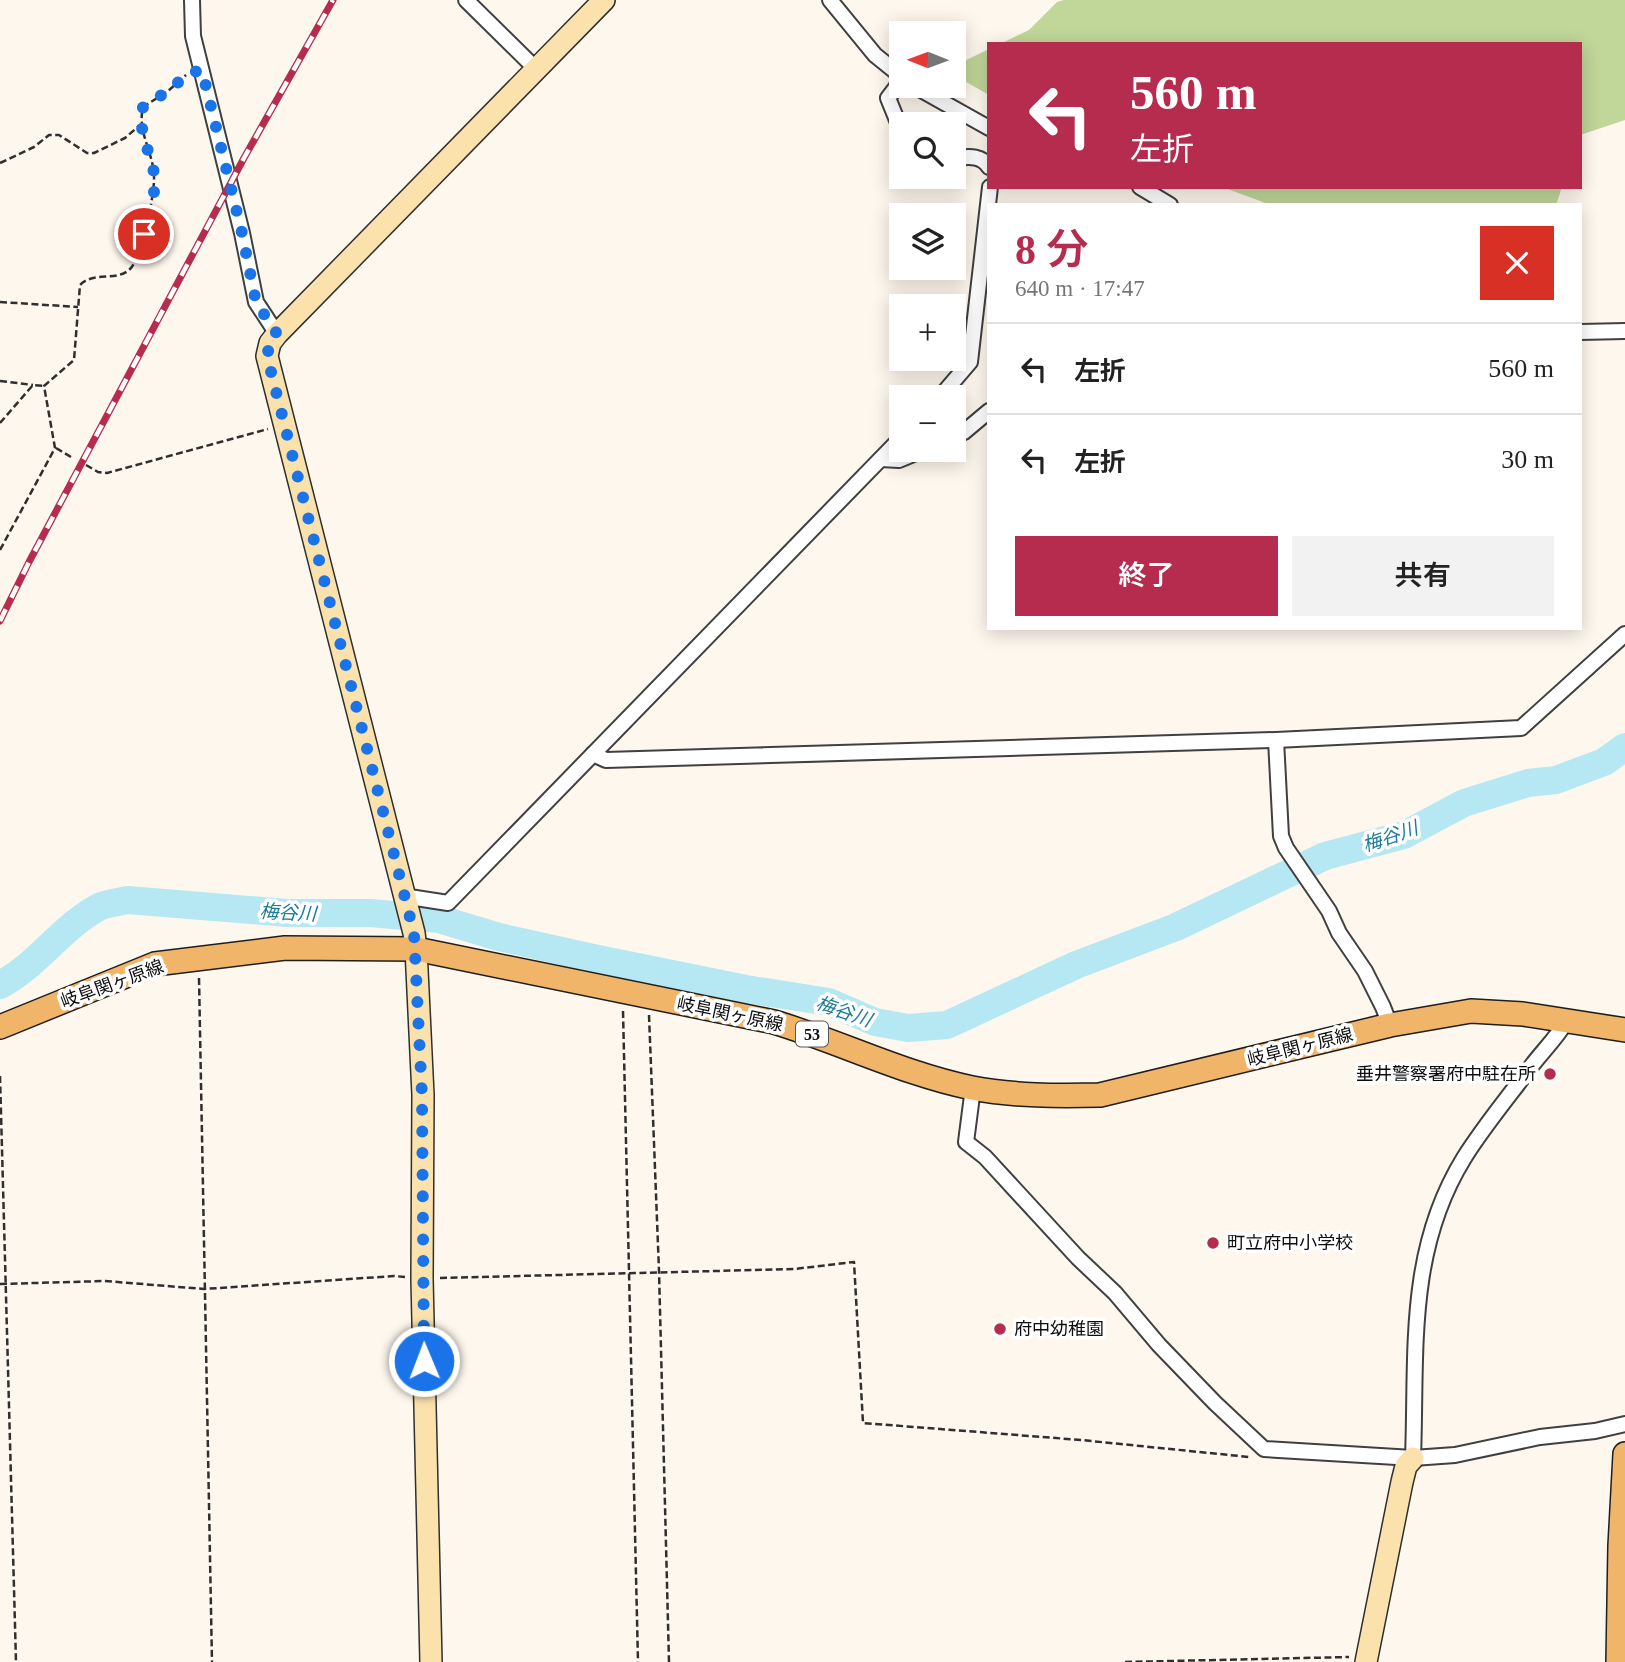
<!DOCTYPE html>
<html lang="ja">
<head>
<meta charset="utf-8">
<style>
  :root { --surface:#fff; --page:#f2f2f2; --text:#222; --muted:#767676; --line:#e0e0e0; --accent:#b52c4f }
  body { margin:0; font-family:"Times New Roman","Noto Sans JP",serif; background:var(--page); color:var(--text); height:100vh; display:flex; flex-direction:column; font-size:26px; white-space:nowrap }
  * { box-sizing:border-box; margin:0 }
  p { font-size:23px; color:var(--muted) }
  .icon { flex:none; width:38px; height:38px; fill:none; stroke:currentColor; stroke-width:2; stroke-linecap:round; stroke-linejoin:round }
  .map { position:relative; flex:1; overflow:hidden }
  .sheet { position:absolute; left:987px; top:203px; width:595px; height:427px; display:flex; flex-direction:column; background:var(--surface); border-radius:0px; box-shadow:0 4px 18px #0003 }
  .sheet>* { flex:none }
  .top-card { position:absolute; left:987px; top:42px; width:595px; height:147px; border-radius:0px; box-shadow:0 4px 18px #0003; background:#b52c4f; color:#fff; overflow:hidden }
  .needle { width:46px; rotate:271deg }
  .tools { position:absolute; left:889px; top:21px; display:grid; gap:14px }
  .tools a { display:grid; place-items:center; width:77px; height:77px; border-radius:0px; background:var(--surface); box-shadow:0 4px 18px #0003; font-size:35px }
  .pin { position:absolute; display:grid; place-items:center; width:60px; height:60px; color:#fff; margin:-30px; border:4px solid #fff; border-radius:50%; box-shadow:0 2px 7px #0007 }
  .me { position:absolute; width:77px; margin:-38px; rotate:359deg; stroke-linejoin:round; filter:drop-shadow(0 0 5px #0008) }
  .turn { display:flex; align-items:center; gap:24px; height:147px; padding:0 28px; font-size:32px }
  .turn .icon { width:91px; height:91px; stroke-width:2.5 }
  .turn b { display:block; font-size:49px; line-height:60px }
  .round { display:grid; place-items:center; flex:none; width:74px; height:74px; border-radius:0px; background:var(--page) }
  .headline { display:flex; align-items:center; justify-content:space-between; height:119px; padding:0 28px }
  h1 { font-size:42px; font-weight:600; line-height:52px; color:var(--accent) }
  .cta { display:flex; gap:14px; margin-top:auto; padding:14px 28px }
  .cta a { flex:1; height:80px; border-radius:0px; background:var(--accent); color:#fff; font-size:28px; font-weight:600; line-height:80px; text-align:center }
  .cta a+a { background:var(--page); color:var(--text) }
  ul { padding:0; list-style:none }
  li { display:flex; align-items:center; gap:21px; height:91px; padding:0 28px; border-top:2px solid var(--line) }
  li div { flex:1 }
  li b { display:block; font-size:26px }
  li em { font-style:normal }
  .map>svg:first-child { display:block }
  .forest { fill:#c1d699 }
  .lines { fill:none; stroke-linecap:round; stroke-linejoin:round }
  .river { stroke:#b5e8f3; stroke-width:28 }
  .street-casing { stroke:#404040; stroke-width:18 }
  .secondary-casing { stroke:#2f2f2f; stroke-width:24 }
  .primary-casing { stroke:#1e1e1e; stroke-width:26 }
  .path { stroke:#2f2f2f; stroke-width:2.5; stroke-dasharray:7 3.5; stroke-linecap:butt }
  .street { stroke:#fff; stroke-width:14 }
  .secondary { stroke:#fbe2ac; stroke-width:21 }
  .primary { stroke:#f1b56a; stroke-width:23 }
  .rail-casing { stroke:#b52c4f; stroke-width:7 }
  .rail { stroke:#fff; stroke-width:4.5; stroke-dasharray:13; stroke-linecap:butt }
  .route { stroke:#1a73e8; stroke-width:12; stroke-dasharray:0 21.6 }
  .poi-dot { fill:#b52c4f; stroke:#fff; stroke-width:2.5 }
  .labels { text-anchor:middle; stroke-width:7; stroke-linejoin:round; paint-order:stroke }
  .shield { fill:#fff; stroke:#565656; stroke-width:2 }
  .shield-label { font-size:16px; font-weight:bold; fill:#0d0d0d }
  .street-label { font-size:18px; fill:#0d0d0d; stroke:#fff }
  .poi-label { font-size:18px; fill:#0d0d0d; stroke:#fff; text-anchor:start }
  .water-label { font-size:19px; font-style:italic; fill:#1c7b98; stroke:#fff }
</style>
</head>
<body>
<div class="map">
<svg width="1625" height="1662" viewBox="0 0 1625 1662">
  <rect width="100%" height="100%" fill="#fef7ed"/>
  <g class="forest">
    <polygon points="1064,0 1625,0 1625,120 1580,135 1580,44 1000,44 1029,30 1057,2"/>
    <polygon points="989,49 989,95 954,75 954,66"/>
    <polygon points="1222,187 1562,187 1556,205 1271,205"/>
  </g>
  <g class="lines">
    <path class="river" d="M 0,985 C 38,965 63,925 101,906 C 109,903 119,902 128,900 L 287,913 L 370,913 L 439,919 L 499,937 L 593,958 L 746,989 L 829,1002 L 875,1022 L 908,1028 L 947,1025 L 1076,965 L 1176,927 L 1325,856 L 1404,835 L 1464,803 L 1528,783 L 1556,780 L 1604,762 L 1625,747"/>
    <defs>
      <g id="street">
        <polyline points="192,0 193,36 242,233 256,302 277,334"/>
        <polyline points="466,0 537,70"/>
        <polyline points="830,0 875,55 901,76"/>
        <polyline points="901,81 888,98 901,130"/>
        <polyline points="914,86 989,128"/>
        <path d="M 954,158 C 967,157 981,154 989,167"/>
        <polyline points="1140,187 1170,205"/>
        <polyline points="1580,332 1625,331"/>
        <polyline points="940,397 970,362 990,187"/>
        <polyline points="954,437 964,432 989,411"/>
        <polyline points="881,459 899,460 923,450"/>
        <polyline points="1276,740 1281,836 1286,848 1329,911 1339,933 1365,971 1383,1007 1390,1025"/>
        <polyline points="593,754 606,760 1276,740 1521,728 1625,634"/>
        <polyline points="403,896 448,903 901,438"/>
        <polyline points="973,1088 966,1142 985,1157 1078,1258 1115,1293 1159,1345 1215,1403 1264,1449 1413,1458 1455,1455 1540,1437 1595,1431 1625,1424"/>
        <path d="M 1413,1458 C 1417,1353 1406,1252 1464,1158 C 1484,1126 1510,1095 1533,1064 C 1544,1050 1556,1038 1566,1022"/>
      </g>
      <g id="secondary">
        <polyline points="431,1662 422,1279 423,1095 416,949 414,933 267,356 270,343 277,334 604,0"/>
        <polyline points="1366,1662 1402,1482 1406,1466 1413,1458"/>
      </g>
      <g id="primary">
        <path d="M 0,1027 L 155,964 L 285,948 L 416,949 L 774,1022 C 840,1042 904,1074 972,1088 C 1013,1096 1058,1096 1100,1095 L 1390,1025 L 1471,1011 L 1523,1014 L 1625,1030"/>
        <polyline points="1618,1662 1620,1546 1625,1454"/>
      </g>
    </defs>
    <use href="#street" class="street-casing"/>
    <use href="#secondary" class="secondary-casing"/>
    <use href="#primary" class="primary-casing"/>
    <g class="path">
      <polyline points="0,163 34,147 49,135 59,135 87,153 94,153 125,138 140,125"/>
      <polyline points="0,302 78,307"/>
      <polyline points="0,381 33,385"/>
      <polyline points="0,423 33,385 44,386"/>
      <polyline points="56,448 71,457"/>
      <polyline points="86,465 98,472 107,473 268,429"/>
      <path d="M 0,550 L 55,448 L 44,386 L 74,360 L 80,285 C 93,271 117,282 130,269 C 142,257 155,193 154,176 C 153,151 137,132 143,107 L 168,91 L 186,75"/>
      <polyline points="199,978 212,1662"/>
      <polyline points="623,1011 638,1662"/>
      <polyline points="649,1015 659,1271 669,1662"/>
      <polyline points="0,1076 16,1662"/>
      <polyline points="440,1278 794,1269 854,1262 863,1423 1081,1440 1249,1457"/>
      <polyline points="0,1284 105,1281 204,1289 394,1276 405,1277"/>
      <polyline points="1125,1662 1349,1657"/>
    </g>
    <use href="#street" class="street"/>
    <use href="#secondary" class="secondary"/>
    <use href="#primary" class="primary"/>
    <defs>
      <polyline id="rail" points="0,621 29,562 244,158 333,0"/>
    </defs>
    <use href="#rail" class="rail-casing"/>
    <use href="#rail" class="rail"/>
  </g>
  <g class="lines">
    <path class="route" d="M 144,234 C 149,215 157,192 154,173 C 150,150 137,131 143,107 L 168,91 L 189,73 L 202,70 L 242,233 L 256,302 L 277,334 L 270,343 L 267,356 L 414,933 L 422,1095 L 424,1361"/>
  </g>
  <g class="poi-dot">
    <circle cx="1550" cy="1074" r="7"/>
    <circle cx="1213" cy="1243" r="7"/>
    <circle cx="1000" cy="1329" r="7"/>
  </g>
  <g class="labels">
    <rect class="shield" x="796" y="1021.5" width="32" height="25" rx="5"/>
    <g class="shield-label">
      <text x="812" y="1040">53</text>
    </g>
    <g class="street-label">
      <text transform="translate(112 984) rotate(-20)" y="6">岐阜関ヶ原線</text>
      <text transform="translate(730 1014) rotate(12)" y="6">岐阜関ヶ原線</text>
      <text transform="translate(1300 1047) rotate(-14)" y="6">岐阜関ヶ原線</text>
    </g>
    <g class="poi-label">
      <text x="1536" y="1080" text-anchor="end">垂井警察署府中駐在所</text>
      <text x="1227" y="1249">町立府中小学校</text>
      <text x="1014" y="1335">府中幼稚園</text>
    </g>
    <g class="water-label">
      <text transform="translate(1390 836) rotate(-19)" y="7">梅谷川</text>
      <text transform="translate(288 912) rotate(3)" y="7">梅谷川</text>
      <text transform="translate(844 1011) rotate(19)" y="7">梅谷川</text>
    </g>
  </g>
</svg>
<div class="tools">
<a><svg class="needle" viewBox="-14 -14 28 28"><path d="M0-13l5 13h-10z" fill="#e53935"/><path d="M0 13l5-13h-10z" fill="#767676"/></svg></a>
<a><svg class="icon" aria-label="search" viewBox="0 0 24 24"><circle cx="10" cy="10" r="6"/><path d="M15 15l6 6"/></svg></a>
<a><svg class="icon" aria-label="layers" viewBox="0 0 24 24"><path d="M12 4l9 5-9 5-9-5zM3 14l9 5 9-5"/></svg></a>
<a>+</a>
<a>−</a>
</div>
<div class="pin" style="left:144px;top:234px;background:#d93025"><svg class="icon" aria-label="arrive" viewBox="0 0 24 24"><path d="M6 21V4h12l-3 4 3 4H6"/></svg></div>
<svg class="me" style="left:424px;top:1361px" viewBox="-20 -20 40 40"><circle r="17" fill="#1a73e8" stroke="#fff" stroke-width="3"/><path d="M0-11L8 9 0 5-8 9z" fill="#fff"/></svg>
<div class="top-card">
<div class="turn"><svg class="icon" aria-label="left" viewBox="0 0 24 24"><path d="M17 20v-9H6M10 6l-5 5 5 5"/></svg><div><b>560 m</b>左折</div></div>
</div>
<section class="sheet">
<div class="headline"><div><h1>8 分</h1><p>640 m · 17:47</p></div><a class="round" style="background:#d93025;color:#fff"><svg class="icon" aria-label="close" viewBox="0 0 24 24"><path d="M6 6l12 12M18 6L6 18"/></svg></a></div>
<ul>
<li><svg class="icon" aria-label="left" viewBox="0 0 24 24"><path d="M17 20v-9H6M10 6l-5 5 5 5"/></svg><div><b>左折</b></div><em>560 m</em></li>
<li><svg class="icon" aria-label="left" viewBox="0 0 24 24"><path d="M17 20v-9H6M10 6l-5 5 5 5"/></svg><div><b>左折</b></div><em>30 m</em></li>
</ul>
<div class="cta"><a>終了</a><a>共有</a></div>
</section>
</div>
</body>
</html>
